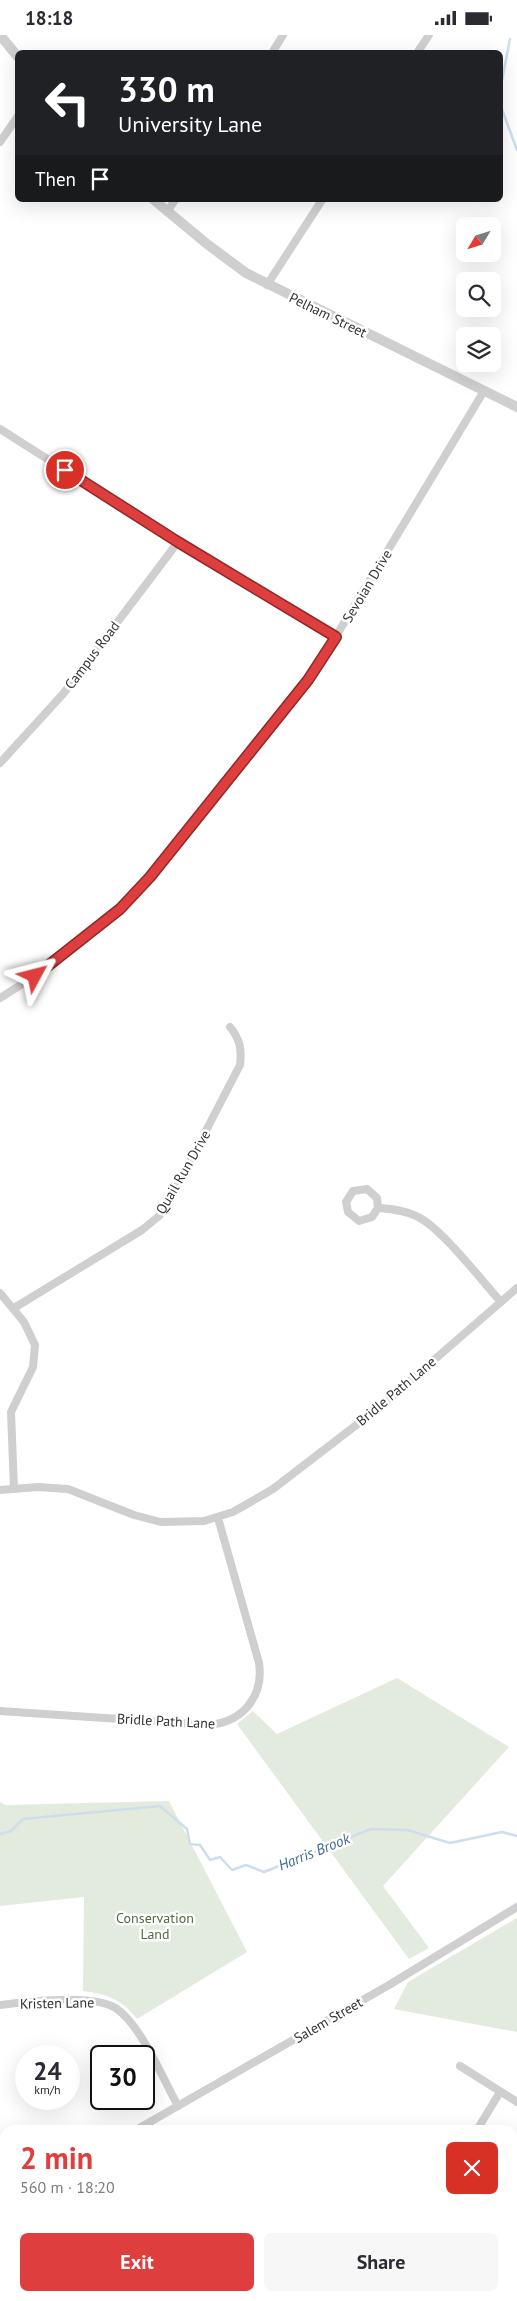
<!DOCTYPE html>
<html lang="en">
<head>
<meta charset="utf-8">
<style>
  :root { --surface:#fff; --page:#f7f7f7; --text:#2b2b33; --muted:#7c7c81; --accent:#de3f3e }
  body { margin:0; font-family:"PT Sans",sans-serif; background:var(--page); color:var(--text); height:100vh; display:flex; flex-direction:column; font-size:19px; white-space:nowrap }
  * { box-sizing:border-box; margin:0 }
  p { font-size:16px; color:var(--muted) }
  .icon { flex:none; width:28px; height:28px; fill:none; stroke:currentColor; stroke-width:2; stroke-linecap:round; stroke-linejoin:round }
  .map { position:relative; flex:1; overflow:hidden }
  .sheet { position:absolute; left:0px; top:2090px; width:518px; height:176px; display:flex; flex-direction:column; background:var(--surface); border-radius:15px 15px 0 0; box-shadow:0 5px 20px #0002 }
  .sheet>* { flex:none }
  .guide { position:absolute; left:15px; top:15px; width:488px; height:152px; border-radius:8px; box-shadow:0 5px 20px #0002; background:#202124; color:#fff; overflow:hidden }
  .needle { width:32px; rotate:232deg }
  .fabs { position:absolute; left:456px; top:182px; display:grid; gap:10px }
  .fabs a { display:grid; place-items:center; width:45px; height:45px; border-radius:8px; background:var(--surface); box-shadow:0 5px 20px #0002; font-size:25px }
  .speed { position:absolute; left:15px; top:2010px; display:flex; gap:10px; font-size:25px; font-weight:700; text-align:center }
  .speed>* { display:grid; place-content:center; width:65px; height:65px; border-radius:50%; background:var(--surface); box-shadow:0 5px 20px #0002; line-height:1 }
  .speed small { font-size:12px; font-weight:400 }
  .speed .limit { border:2px solid #111; border-radius:8px; background:#fff; color:#111 }
  .pin { position:absolute; display:grid; place-items:center; width:42px; height:42px; color:#fff; margin:-21px; border:2px solid #fff; border-radius:50%; box-shadow:0 1px 5px #0007 }
  .me { position:absolute; width:55px; margin:-28px; rotate:52deg; stroke-linejoin:round; filter:drop-shadow(0 0 4px #0008) }
  .turn { display:flex; align-items:center; gap:18px; height:105px; padding:0 20px; font-size:22px }
  .turn .icon { width:65px; height:65px; stroke-width:2.5 }
  .turn b { display:block; font-size:35px; line-height:42px }
  .then { display:flex; align-items:center; height:48px; padding:0 20px; background:#0003; gap:10px; font-size:19px }
  .round { display:grid; place-items:center; flex:none; width:52px; height:52px; border-radius:8px; background:var(--page) }
  .overview { display:flex; align-items:center; justify-content:space-between; height:85px; padding:0 20px }
  h1 { font-size:30px; font-weight:700; line-height:38px; color:var(--accent) }
  .cta { display:flex; gap:10px; margin-top:auto; padding:10px 20px }
  .cta a { flex:1; height:58px; border-radius:8px; background:var(--accent); color:#fff; font-size:20px; font-weight:700; line-height:58px; text-align:center }
  .cta a+a { background:var(--page); color:var(--text) }
  .status { display:flex; justify-content:space-between; align-items:center; height:35px; padding:0 25px; background:var(--surface); direction:ltr }
  .status svg { height:14px; fill:currentColor }
  .map>svg:first-child { display:block }
  .green { fill:#e3eade }
  .lines { fill:none; stroke-linecap:round; stroke-linejoin:round }
  .stream { stroke:#cedeec; stroke-width:2.5 }
  .minor { stroke:#cfcfcf; stroke-width:8 }
  .tertiary { stroke:#cfcfcf; stroke-width:10 }
  .route-casing { stroke:#902928; stroke-width:12 }
  .route { stroke:#de3f3e; stroke-width:9 }
  .labels { text-anchor:middle; stroke-width:5; stroke-linejoin:round; paint-order:stroke }
  .street-label { font-size:14px; fill:#323232; stroke:#fff }
  .park-label { font-size:14px; fill:#516c40; stroke:#fff }
  .water-label { font-size:15px; font-style:italic; fill:#426c91; stroke:#fff }
</style>
</head>
<body>
<div class="status"><b>18:18</b><svg viewBox="0 0 49 12"><path d="M0 12V9h3v3zM5 12V6h3v6zM10 12V3h3v9zM15 12V0h3v12zM26 1h20v11H26zM47 4h2v5h-2z"/></svg></div>
<div class="map">
<svg width="517" height="2266" viewBox="0 0 517 2266">
  <rect width="100%" height="100%" fill="#fff"/>
  <g class="green">
    <polygon points="397,1643 509,1712 383,1851 429,1913 409,1924 237,1689 253,1676 277,1699"/>
    <path d="M 169,1766 L 247,1917 L 137,1984 C 122,1964 106,1959 83,1956 L 84,1862 L 0,1871 L 0,1767 L 5,1770 Z"/>
    <polygon points="517,1883 517,1997 394,1974 408,1947"/>
  </g>
  <g class="lines">
    <g class="stream">
      <polyline points="500,56 510,4"/>
      <polyline points="500,69 517,115"/>
      <polyline points="0,1799 11,1796 23,1784 160,1771 187,1794 190,1809 200,1810 210,1825 220,1822 232,1835 246,1830 264,1837 371,1794 407,1795 450,1808 502,1797 517,1801"/>
    </g>
    <g class="minor">
      <polyline points="272,18 283,0"/>
      <polyline points="417,18 429,0"/>
      <polyline points="0,107 18,81"/>
      <polyline points="167,177 175,165"/>
      <polyline points="267,250 322,165"/>
      <polyline points="0,394 178,507 336,602"/>
      <polyline points="0,728 63,659 178,507"/>
      <polyline points="0,963 35,941 119,874 150,842 183,803 321,626 484,356"/>
      <path d="M 378,1173 L 377,1163 L 367,1154 L 353,1156 L 346,1167 L 348,1177 L 359,1186 L 372,1182 L 378,1173 C 390,1174 404,1175 416,1181 C 440,1191 481,1245 501,1267"/>
      <polyline points="0,1258 24,1287 35,1310 33,1332 11,1377 14,1454"/>
      <path d="M 14,1273 L 142,1195 L 159,1181 L 168,1169 L 240,1030 C 242,1015 240,1004 230,992"/>
      <polyline points="0,1455 38,1452 68,1454 134,1480 161,1487 204,1486 233,1477 273,1454 381,1371 517,1253"/>
      <path d="M 0,1676 L 209,1690 C 243,1687 264,1661 259,1628 L 218,1483"/>
      <path d="M 0,1970 C 27,1967 95,1958 117,1974 C 142,1992 163,2044 178,2071"/>
      <polyline points="460,2031 517,2067"/>
      <polyline points="136,2095 389,1950 517,1872"/>
      <polyline points="477,2095 500,2057"/>
      <polyline points="0,2173 5,2170"/>
      <polyline points="512,2183 517,2186"/>
    </g>
    <g class="tertiary">
      <polyline points="0,0 18,22"/>
      <polyline points="154,165 207,209 246,238 517,372"/>
    </g>
  </g>
  <g class="lines">
    <defs>
      <polyline id="route" points="35,941 120,874 150,842 308,645 336,602 178,507 65,435"/>
    </defs>
    <use href="#route" class="route-casing"/>
    <use href="#route" class="route"/>
  </g>
  <g class="labels">
    <g class="street-label">
      <text transform="translate(328 280) rotate(26)" y="5">Pelham Street</text>
      <text transform="translate(367 551) rotate(-59)" y="5">Sevoian Drive</text>
      <text transform="translate(92 620) rotate(-53)" y="5">Campus Road</text>
      <text transform="translate(183 1137) rotate(-60)" y="5">Quail Run Drive</text>
      <text transform="translate(396 1356) rotate(-40)" y="5">Bridle Path Lane</text>
      <text transform="translate(166 1686) rotate(3)" y="5">Bridle Path Lane</text>
      <text transform="translate(57 1968) rotate(-1)" y="5">Kristen Lane</text>
      <text transform="translate(328 1985) rotate(-30)" y="5">Salem Street</text>
    </g>
    <g class="park-label">
      <text x="155" y="1888">Conservation<tspan x="155" dy="16">Land</tspan></text>
    </g>
    <g class="water-label">
      <text transform="translate(314 1817) rotate(-22)" y="5">Harris Brook</text>
    </g>
  </g>
</svg>
<div class="fabs">
<a><svg class="needle" viewBox="-14 -14 28 28"><path d="M0-13l5 13h-10z" fill="#e53935"/><path d="M0 13l5-13h-10z" fill="#7c7c81"/></svg></a>
<a><svg class="icon" aria-label="search" viewBox="0 0 24 24"><circle cx="10" cy="10" r="6"/><path d="M15 15l6 6"/></svg></a>
<a><svg class="icon" aria-label="layers" viewBox="0 0 24 24"><path d="M12 4l9 5-9 5-9-5zM3 14l9 5 9-5"/></svg></a>
</div>
<div class="speed"><div>24<small>km/h</small></div><div class="limit">30</div></div>
<div class="pin" style="left:65px;top:435px;background:#d93025"><svg class="icon" aria-label="arrive" viewBox="0 0 24 24"><path d="M6 21V4h12l-3 4 3 4H6"/></svg></div>
<svg class="me" style="left:35px;top:941px" viewBox="-20 -20 40 40"><path d="M0-17L14 15 0 8-14 15z" fill="#de3f3e" stroke="#fff" stroke-width="4"/></svg>
<div class="guide">
<div class="turn"><svg class="icon" aria-label="left" viewBox="0 0 24 24"><path d="M17 20v-9H6M10 6l-5 5 5 5"/></svg><div><b>330 m</b>University Lane</div></div>
<div class="then">Then<svg class="icon" aria-label="arrive" viewBox="0 0 24 24"><path d="M6 21V4h12l-3 4 3 4H6"/></svg></div>
</div>
<section class="sheet">
<div class="overview"><div><h1>2 min</h1><p>560 m · 18:20</p></div><a class="round" style="background:#d93025;color:#fff"><svg class="icon" aria-label="close" viewBox="0 0 24 24"><path d="M6 6l12 12M18 6L6 18"/></svg></a></div>
<div class="cta"><a>Exit</a><a>Share</a></div>
</section>
</div>
</body>
</html>
